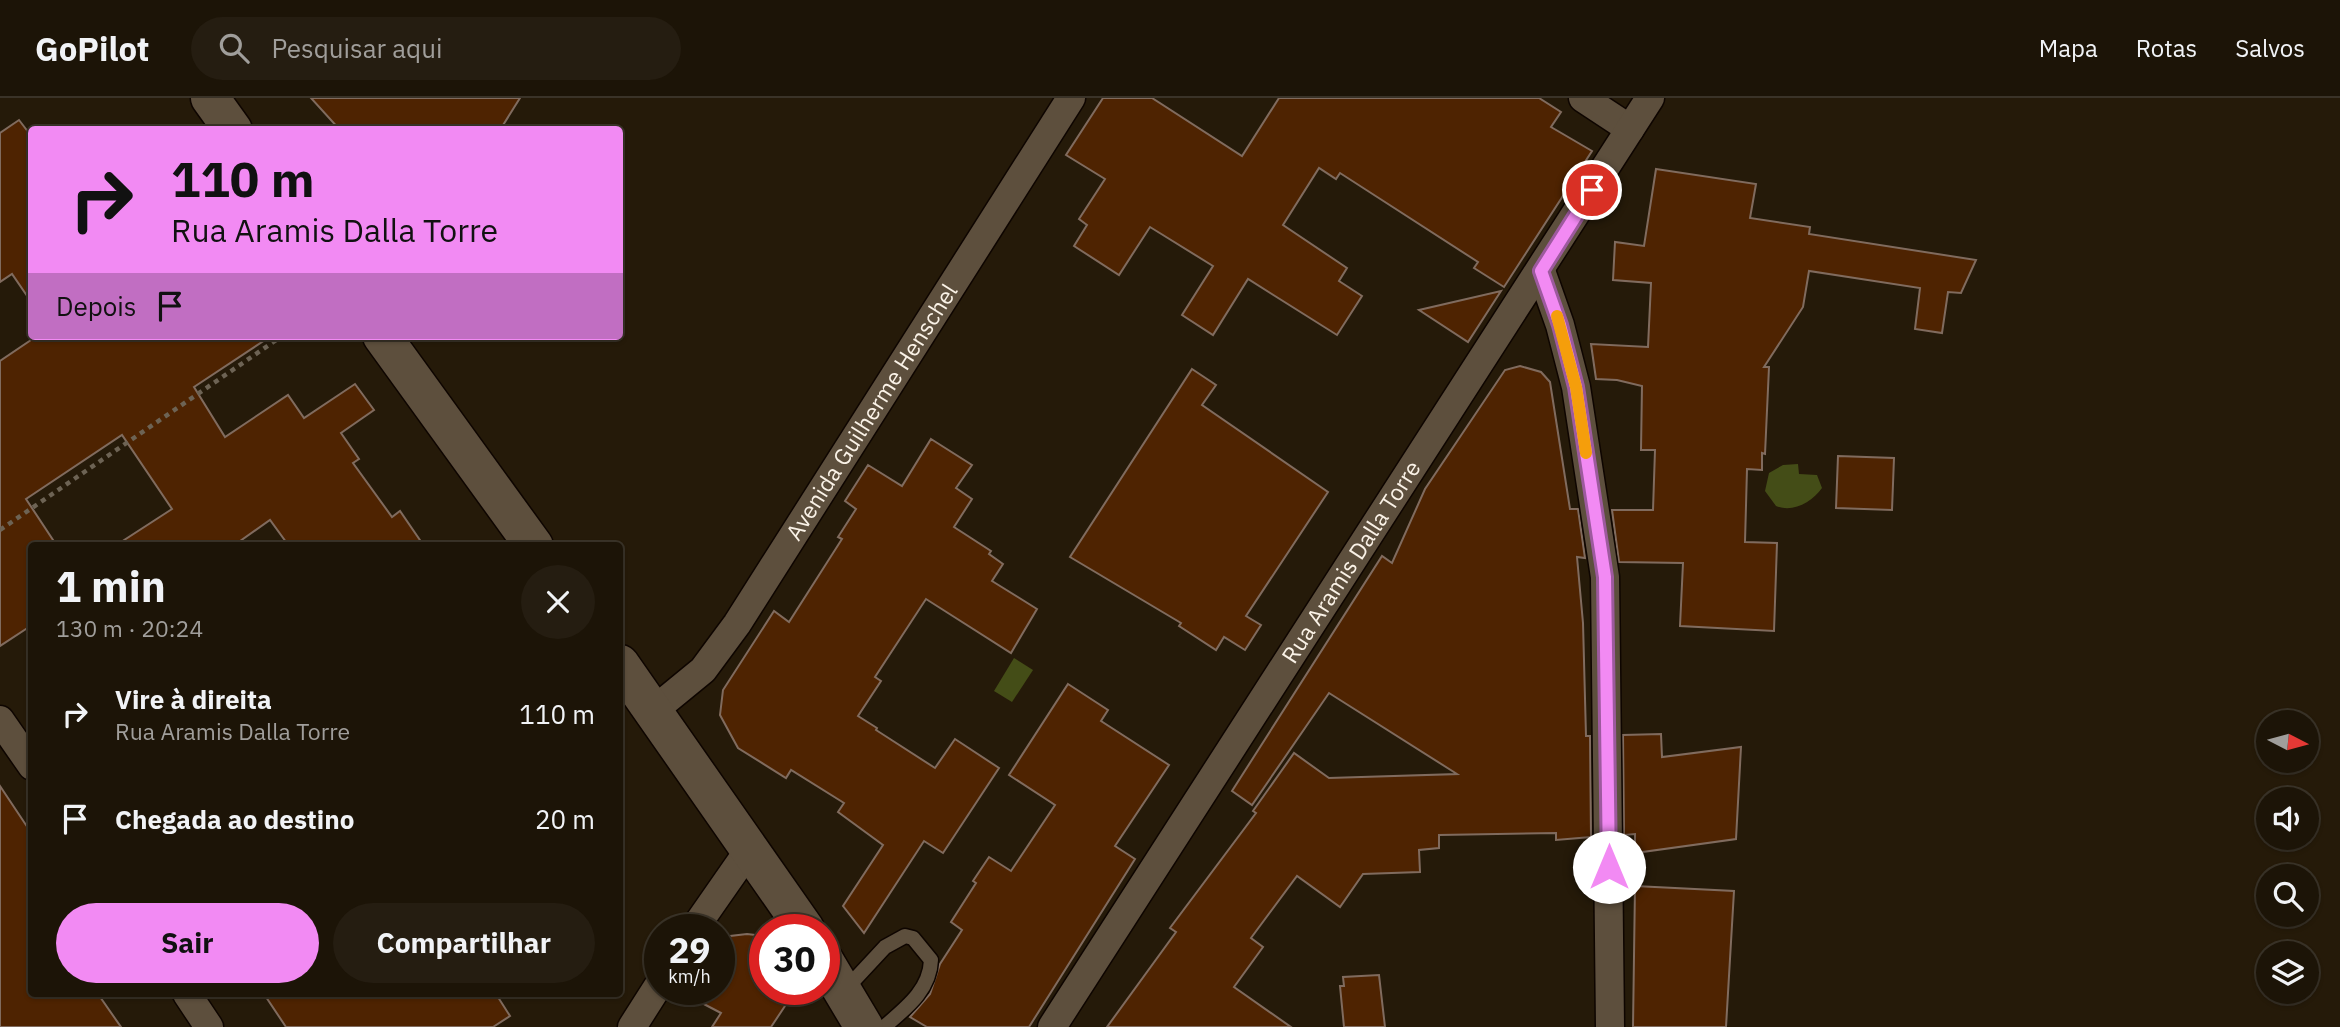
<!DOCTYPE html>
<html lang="pt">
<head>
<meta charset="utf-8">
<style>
  :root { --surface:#1c1407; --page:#251d11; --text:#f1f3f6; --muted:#a09e9b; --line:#3a3328; --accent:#f28af3 }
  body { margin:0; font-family:"IBM Plex Sans",sans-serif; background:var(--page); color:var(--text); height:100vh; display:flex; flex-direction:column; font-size:26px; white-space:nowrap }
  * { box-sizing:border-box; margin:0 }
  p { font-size:23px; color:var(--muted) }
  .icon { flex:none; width:38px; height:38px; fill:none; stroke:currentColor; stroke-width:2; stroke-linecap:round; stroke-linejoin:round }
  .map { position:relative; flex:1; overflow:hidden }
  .drawer { position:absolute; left:28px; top:444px; width:595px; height:455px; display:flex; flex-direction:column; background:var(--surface); border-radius:7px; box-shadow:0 2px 5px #0004,0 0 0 2px var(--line) }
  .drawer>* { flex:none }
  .banner { position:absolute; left:28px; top:28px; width:595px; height:214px; border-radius:7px; box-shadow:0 2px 5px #0004,0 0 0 2px var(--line); background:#f28af3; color:#111; overflow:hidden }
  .needle { width:46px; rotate:96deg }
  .buttons { position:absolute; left:2256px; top:612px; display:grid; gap:14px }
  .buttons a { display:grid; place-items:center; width:63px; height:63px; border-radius:50%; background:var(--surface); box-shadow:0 2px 5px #0004,0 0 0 2px var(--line); font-size:35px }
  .speed { position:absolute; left:644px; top:816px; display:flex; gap:14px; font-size:35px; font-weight:700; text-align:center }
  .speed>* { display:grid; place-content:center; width:91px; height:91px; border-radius:50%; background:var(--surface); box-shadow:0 2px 5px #0004,0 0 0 2px var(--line); line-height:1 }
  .speed small { font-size:18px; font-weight:400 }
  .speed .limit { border:10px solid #d22; background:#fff; color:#111 }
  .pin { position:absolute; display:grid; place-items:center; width:60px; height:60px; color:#fff; margin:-30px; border:4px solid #fff; border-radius:50%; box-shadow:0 2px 7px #0007 }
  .me { position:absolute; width:77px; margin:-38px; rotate:0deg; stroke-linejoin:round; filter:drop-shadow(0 0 5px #0008) }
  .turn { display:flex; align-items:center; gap:24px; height:147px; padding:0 28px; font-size:32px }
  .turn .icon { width:91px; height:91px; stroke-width:2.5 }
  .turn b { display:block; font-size:49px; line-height:60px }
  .then { display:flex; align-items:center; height:66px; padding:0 28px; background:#0003; gap:14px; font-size:26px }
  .round { display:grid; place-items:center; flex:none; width:74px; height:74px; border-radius:37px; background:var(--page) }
  .head { display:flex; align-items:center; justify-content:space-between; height:119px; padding:0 28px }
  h1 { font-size:42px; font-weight:700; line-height:52px }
  .button { display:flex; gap:14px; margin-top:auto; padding:14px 28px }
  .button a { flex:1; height:80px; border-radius:42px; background:var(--accent); color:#111; font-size:28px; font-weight:700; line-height:80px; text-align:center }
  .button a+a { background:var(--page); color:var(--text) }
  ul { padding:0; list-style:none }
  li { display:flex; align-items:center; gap:21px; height:105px; padding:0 28px }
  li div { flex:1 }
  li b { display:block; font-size:26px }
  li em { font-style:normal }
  header { display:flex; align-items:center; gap:42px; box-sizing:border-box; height:98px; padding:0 35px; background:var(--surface); border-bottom:2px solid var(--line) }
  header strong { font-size:33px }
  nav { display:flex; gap:38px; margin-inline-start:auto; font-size:24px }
  .search { width:490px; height:63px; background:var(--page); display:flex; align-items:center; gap:18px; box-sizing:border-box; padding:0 24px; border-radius:38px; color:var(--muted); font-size:26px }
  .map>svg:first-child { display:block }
  .water { fill:#444d17 }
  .building { fill:#4e2301; stroke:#806b5e; stroke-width:2 }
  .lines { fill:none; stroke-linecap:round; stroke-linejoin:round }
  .lane-casing { stroke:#0e0500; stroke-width:17 }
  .street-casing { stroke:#0e0500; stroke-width:31 }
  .secondary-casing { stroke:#0e0500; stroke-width:41 }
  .path { stroke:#6d6354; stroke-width:4.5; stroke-dasharray:5 5; stroke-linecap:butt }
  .lane { stroke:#5d4f3d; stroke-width:14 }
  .street { stroke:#5d4f3d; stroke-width:28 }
  .secondary { stroke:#5d4f3d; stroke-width:38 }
  .route-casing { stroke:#9d5a9e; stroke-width:18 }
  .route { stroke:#f28af3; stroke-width:12 }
  .slow { stroke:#f59e0b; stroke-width:12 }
  .labels { text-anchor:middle; stroke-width:7; stroke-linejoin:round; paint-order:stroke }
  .street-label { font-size:23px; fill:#faf2e7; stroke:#0a0602 }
</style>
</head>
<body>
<header>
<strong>GoPilot</strong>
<div class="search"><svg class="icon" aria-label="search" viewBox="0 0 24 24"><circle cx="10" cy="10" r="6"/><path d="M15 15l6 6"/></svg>Pesquisar aqui</div>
<nav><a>Mapa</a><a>Rotas</a><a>Salvos</a></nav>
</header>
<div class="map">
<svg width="2340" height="929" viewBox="0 0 2340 929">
  <rect width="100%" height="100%" fill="#251a09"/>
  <g class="water">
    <path d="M 1798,366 L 1799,376 L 1817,377 L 1822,390 C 1812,404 1793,415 1776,408 L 1765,393 L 1769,375 L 1783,367 Z"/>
    <polygon points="1014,560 1033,572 1012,604 994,593"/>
  </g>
  <g class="building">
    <polygon points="311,0 520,0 500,32 340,32"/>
    <polygon points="1103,0 1152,0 1242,58 1279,0 1539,0 1561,14 1551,29 1592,53 1504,189 1474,170 1478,164 1340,75 1336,81 1319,70 1283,127 1347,170 1339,183 1362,198 1337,237 1248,181 1213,237 1182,217 1213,168 1150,129 1119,177 1074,148 1087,127 1079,121 1105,81 1066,57"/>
    <polygon points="19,22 32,39 32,205 12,176 0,184 0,35"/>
    <polygon points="1656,71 1756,86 1750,120 1810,129 1809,136 1976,162 1961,195 1948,194 1942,235 1915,231 1920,190 1809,173 1803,209 1764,269 1769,269 1765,356 1762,355 1762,372 1747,371 1745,444 1777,445 1774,533 1680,528 1683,465 1619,464 1612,412 1653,412 1655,352 1641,352 1642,288 1617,282 1596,281 1591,246 1648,249 1651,185 1613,182 1615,144 1644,148"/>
    <polygon points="1501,193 1468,244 1419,212"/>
    <polygon points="37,238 271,238 194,289 225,339 288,297 304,320 355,286 374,312 341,335 359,361 353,365 392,419 400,413 424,448 289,448 270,422 233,448 115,448 172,411 122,337 26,401 57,448 32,448 32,527 0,548 0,263"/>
    <polygon points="1520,268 1541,274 1550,284 1570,411 1578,411 1585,460 1577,459 1583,525 1586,638 1590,638 1591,739 1556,742 1556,735 1439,737 1439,750 1419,752 1420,774 1363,776 1340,809 1297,778 1251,840 1263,849 1234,889 1291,929 1107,929 1176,834 1170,830 1256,715 1253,713 1294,655 1329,680 1457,676 1329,595 1252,707 1232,693 1382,458 1392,465 1425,391 1505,272"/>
    <polygon points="1192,271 1216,287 1202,307 1328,394 1246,518 1261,527 1245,552 1224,539 1216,552 1179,528 1181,525 1070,459"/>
    <polygon points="931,341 972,367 956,390 972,401 954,429 991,453 989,456 1003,466 992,483 1037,511 1011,555 926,501 875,579 881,583 858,618 877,630 876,632 935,670 955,641 999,670 943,755 924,743 864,835 843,808 883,747 838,714 844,705 791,672 786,680 738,650 720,617 723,592 774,513 789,524 842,441 838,439 856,411 845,403 868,367 902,388"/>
    <polygon points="1838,358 1894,360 1892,412 1836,410"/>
    <polygon points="1068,586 1108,612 1101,623 1169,667 1115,748 1135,761 1029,929 927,929 910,919 930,896 940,866 962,832 951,824 976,785 973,783 989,759 1011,773 1055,707 1009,677"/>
    <polygon points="1661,636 1662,659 1741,649 1736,741 1635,755 1635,736 1624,737 1623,637"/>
    <polygon points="0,688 32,736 32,896 98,896 121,929 0,929"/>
    <polygon points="1635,788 1734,793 1726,929 1633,929"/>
    <polygon points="747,836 765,838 765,891 789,902 771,929 712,929 721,915 675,891 719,891 719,850 730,838"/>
    <polygon points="1379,877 1385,929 1344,929 1340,888 1344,888 1343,879"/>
    <polygon points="264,896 496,896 510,918 493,929 286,929"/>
  </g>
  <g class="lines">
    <defs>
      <path id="lane" d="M 845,892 L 885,849 L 905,838 L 913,840 L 931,862 C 930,892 906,910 884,929"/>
      <g id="street">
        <polyline points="1583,0 1630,31"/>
        <polyline points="1541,173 1560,227 1576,289 1605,479 1610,929"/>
        <path id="s1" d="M 653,613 L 703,572 L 737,526 L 1071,0"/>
        <polyline points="0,622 32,668"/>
        <polyline points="694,831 749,752"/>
        <polyline points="187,896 209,929"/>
        <polyline points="632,929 660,885"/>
        <path id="s2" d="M 1052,929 L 1650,0"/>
      </g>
      <g id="secondary">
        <polyline points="210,0 233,32"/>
        <polyline points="382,238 534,448"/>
        <polyline points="620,566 805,831"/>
        <polyline points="824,862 864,929"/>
      </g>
    </defs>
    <use href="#lane" class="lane-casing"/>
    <use href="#street" class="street-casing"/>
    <use href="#secondary" class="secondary-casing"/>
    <polyline class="path" points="0,432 282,238"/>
    <use href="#lane" class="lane"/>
    <use href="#street" class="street"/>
    <use href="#secondary" class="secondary"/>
  </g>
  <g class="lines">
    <defs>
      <polyline id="route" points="1592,92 1541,173 1560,227 1576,289 1605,479 1609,769"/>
    </defs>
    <use href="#route" class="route-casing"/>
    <use href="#route" class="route"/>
    <polyline class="slow" points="1557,218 1576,289 1586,355"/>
  </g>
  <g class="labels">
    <g class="street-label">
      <text dy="8" stroke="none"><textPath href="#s1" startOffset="373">Avenida Guilherme Henschel</textPath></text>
      <text dy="8" stroke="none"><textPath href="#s2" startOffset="553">Rua Aramis Dalla Torre</textPath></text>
    </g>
  </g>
</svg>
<div class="buttons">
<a><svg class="needle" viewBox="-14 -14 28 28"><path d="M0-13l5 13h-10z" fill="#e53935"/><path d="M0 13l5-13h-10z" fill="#a09e9b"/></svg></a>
<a><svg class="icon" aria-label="sound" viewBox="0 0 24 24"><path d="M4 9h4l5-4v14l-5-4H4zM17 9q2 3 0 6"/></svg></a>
<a><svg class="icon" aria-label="search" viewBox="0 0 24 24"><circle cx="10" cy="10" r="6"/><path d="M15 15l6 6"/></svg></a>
<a><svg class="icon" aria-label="layers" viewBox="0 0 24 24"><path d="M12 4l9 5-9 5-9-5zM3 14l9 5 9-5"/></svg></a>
</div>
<div class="speed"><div>29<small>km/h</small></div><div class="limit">30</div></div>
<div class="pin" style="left:1592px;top:92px;background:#d93025"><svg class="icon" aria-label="arrive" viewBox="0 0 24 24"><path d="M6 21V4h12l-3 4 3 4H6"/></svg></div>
<svg class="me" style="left:1609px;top:769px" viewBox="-20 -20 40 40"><circle r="19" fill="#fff"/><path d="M0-13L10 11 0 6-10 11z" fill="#f28af3"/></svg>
<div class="banner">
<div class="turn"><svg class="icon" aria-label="right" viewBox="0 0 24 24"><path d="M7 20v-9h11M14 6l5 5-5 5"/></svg><div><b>110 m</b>Rua Aramis Dalla Torre</div></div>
<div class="then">Depois<svg class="icon" aria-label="arrive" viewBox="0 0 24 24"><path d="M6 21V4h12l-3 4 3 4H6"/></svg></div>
</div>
<section class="drawer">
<div class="head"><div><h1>1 min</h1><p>130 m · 20:24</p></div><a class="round"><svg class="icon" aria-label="close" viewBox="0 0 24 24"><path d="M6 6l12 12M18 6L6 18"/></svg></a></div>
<ul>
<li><svg class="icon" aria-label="right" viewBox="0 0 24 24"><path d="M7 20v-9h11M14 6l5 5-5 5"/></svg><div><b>Vire à direita</b><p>Rua Aramis Dalla Torre</p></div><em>110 m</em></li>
<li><svg class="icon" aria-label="arrive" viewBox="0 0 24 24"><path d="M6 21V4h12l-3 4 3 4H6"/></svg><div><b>Chegada ao destino</b></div><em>20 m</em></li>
</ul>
<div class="button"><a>Sair</a><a>Compartilhar</a></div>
</section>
</div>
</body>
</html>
